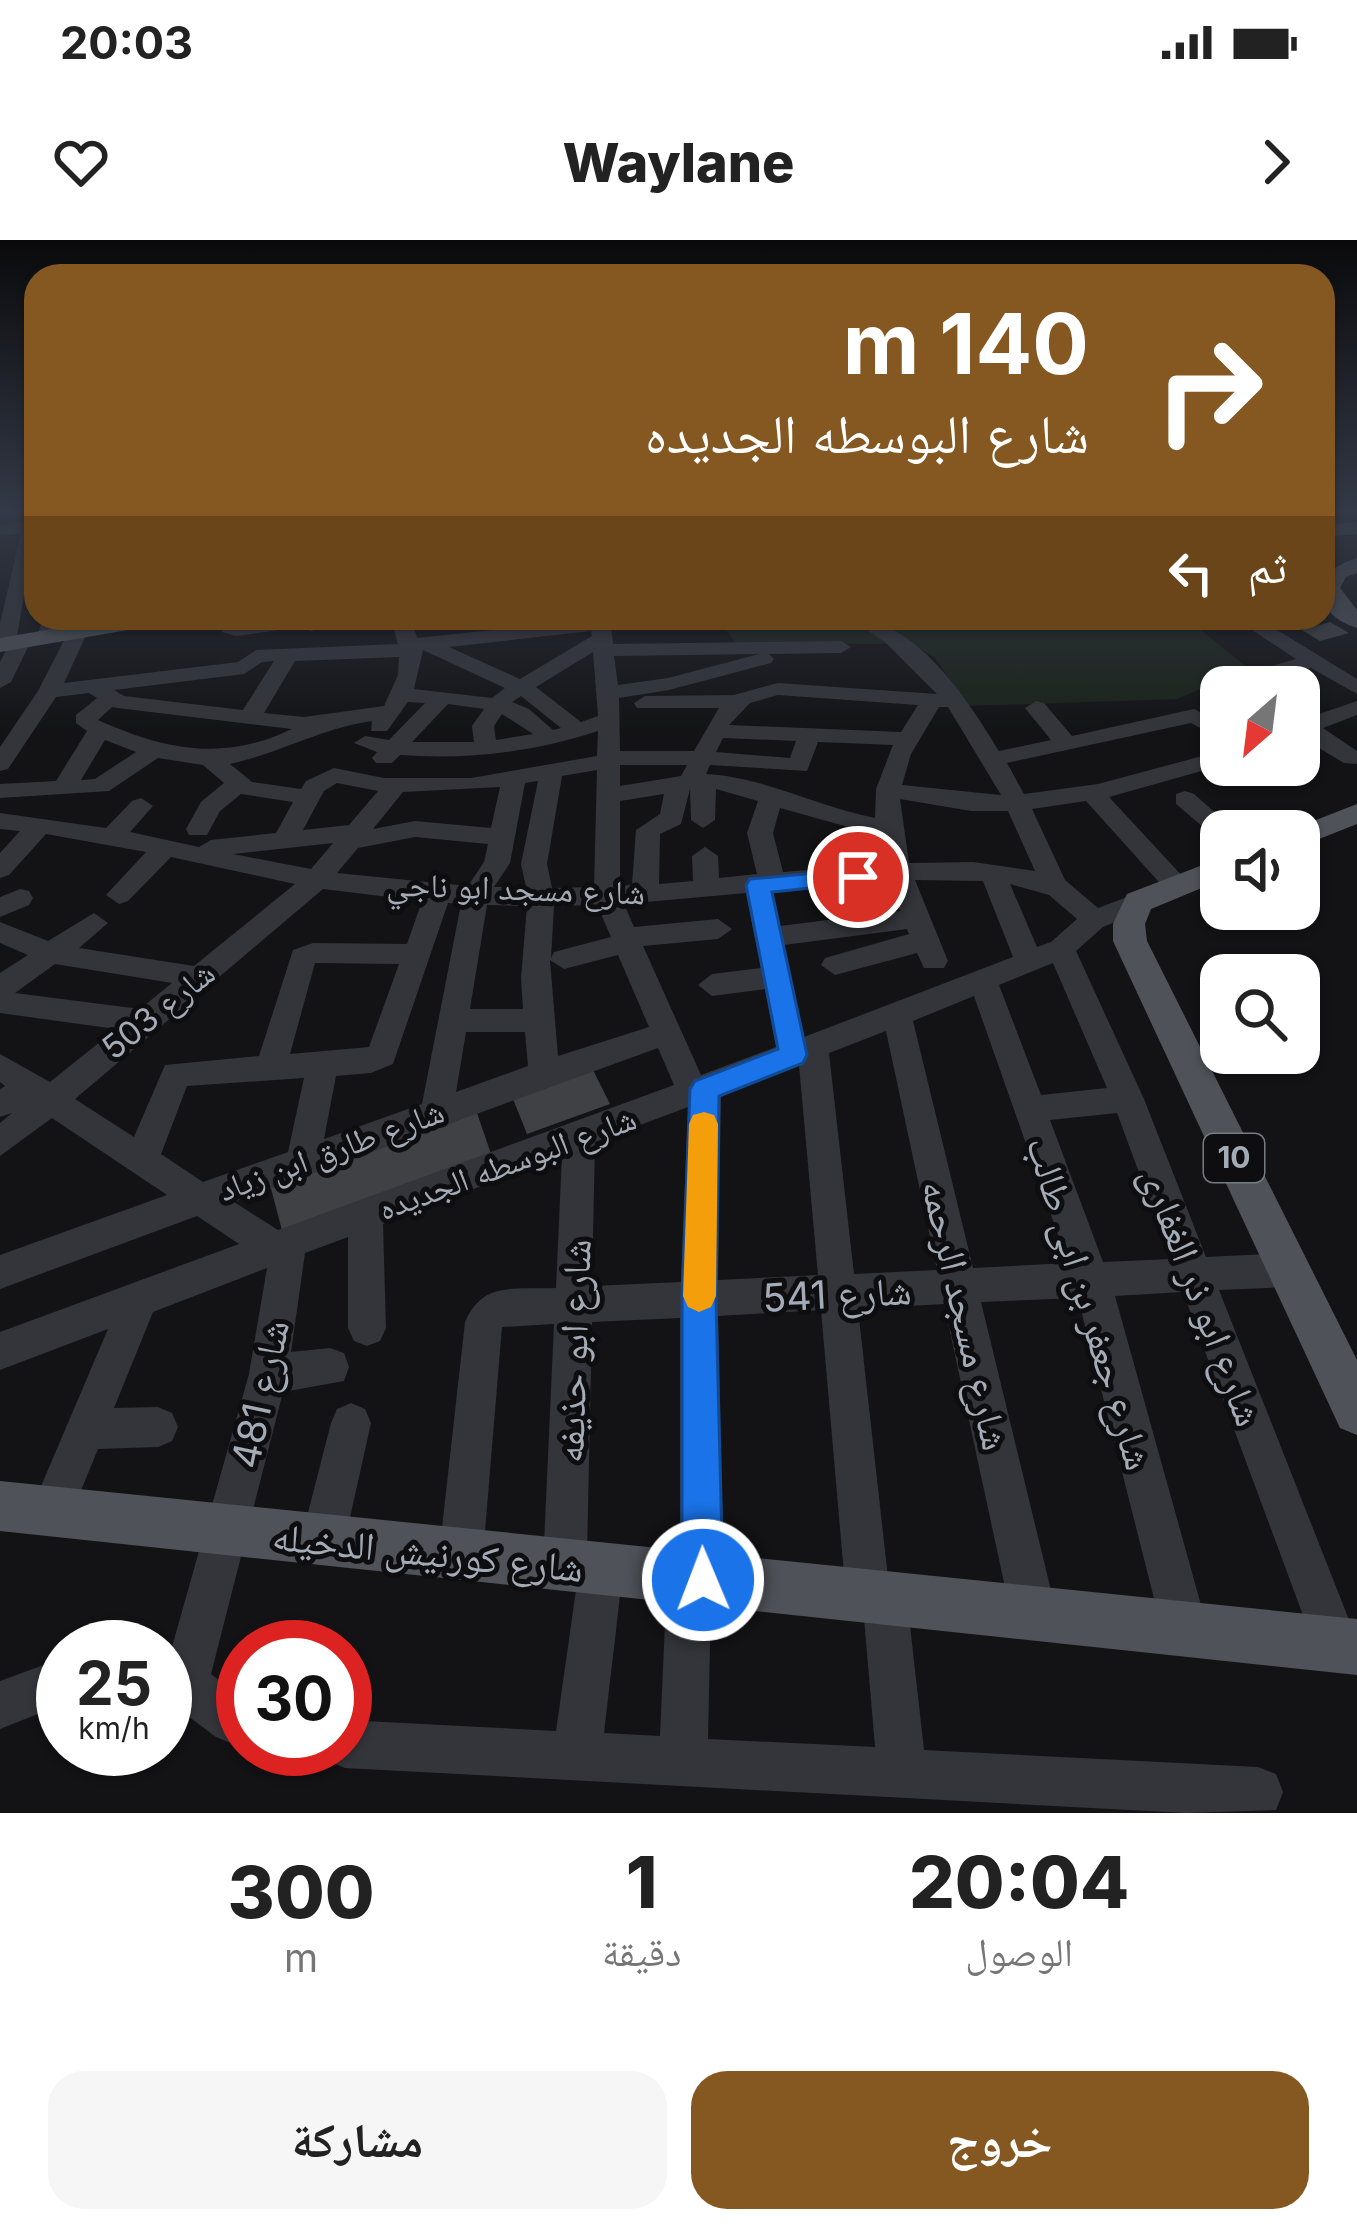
<!DOCTYPE html>
<html lang="ar">
<head>
<meta charset="utf-8">
<style>
  :root { --surface:#fff; --page:#f6f6f6; --text:#222; --muted:#767676; --accent:#855721 }
  body { margin:0; font-family:Inter,"Noto Naskh Arabic",sans-serif; background:var(--page); color:var(--text); direction:rtl; height:100vh; display:flex; flex-direction:column; font-size:45px; white-space:nowrap }
  * { box-sizing:border-box; margin:0 }
  p { font-size:39px; color:var(--muted) }
  .icon { flex:none; width:66px; height:66px; fill:none; stroke:currentColor; stroke-width:2; stroke-linecap:round; stroke-linejoin:round }
  .map { position:relative; height:1573px; overflow:hidden; direction:ltr }
  .panel { display:flex; flex-direction:column; background:var(--surface); flex:1 }
  .panel>* { flex:none }
  .guide { position:absolute; left:24px; top:24px; width:1311px; height:366px; border-radius:36px; box-shadow:0 3px 9px #0004; direction:rtl; background:#855721; color:#fff; overflow:hidden }
  .needle { width:78px; rotate:208deg }
  .fabs { position:absolute; left:1200px; top:426px; display:grid; gap:24px }
  .fabs a { display:grid; place-items:center; width:120px; height:120px; border-radius:24px; background:var(--surface); box-shadow:0 3px 9px #0004; font-size:60px }
  .speed { position:absolute; left:36px; top:1380px; display:flex; gap:24px; font-size:60px; font-weight:700; text-align:center }
  .speed>* { display:grid; place-content:center; width:156px; height:156px; border-radius:50%; background:var(--surface); box-shadow:0 3px 9px #0004; line-height:1 }
  .speed small { font-size:30px; font-weight:400 }
  .speed .limit { border:18px solid #d22; background:#fff; color:#111 }
  .pin { position:absolute; display:grid; place-items:center; width:102px; height:102px; color:#fff; margin:-51px; border:6px solid #fff; border-radius:50%; box-shadow:0 3px 12px #0007 }
  .me { position:absolute; width:132px; margin:-66px; rotate:359deg; stroke-linejoin:round; filter:drop-shadow(0 0 9px #0008) }
  .turn { display:flex; align-items:center; gap:42px; height:252px; padding:0 48px; font-size:54px }
  .turn .icon { width:156px; height:156px; stroke-width:2.5 }
  .turn b { display:block; font-size:84px; line-height:102px }
  .then { display:flex; align-items:center; height:114px; padding:0 48px; background:#0003; gap:24px; font-size:45px }
  .eta { display:flex; justify-content:space-evenly; align-items:center; height:204px; text-align:center }
  .eta b { font-size:72px; font-weight:800; line-height:84px }
  .action { display:flex; gap:24px; margin-top:auto; padding:24px 48px }
  .action a { flex:1; height:138px; border-radius:36px; background:var(--accent); color:#fff; font-size:48px; font-weight:800; line-height:138px; text-align:center }
  .action a+a { background:var(--page); color:var(--text) }
  .status { display:flex; justify-content:space-between; align-items:center; height:84px; padding:0 60px; background:var(--surface); direction:ltr }
  .status svg { height:33px; fill:currentColor }
  header { display:flex; justify-content:space-between; align-items:center; height:156px; padding:0 48px; background:var(--surface); font-size:54px; font-weight:800 }
  .map>svg:first-child { display:block }
  .green { fill:#1b231b }
  .building { fill:#3f4145 }
  .lines { fill:none; stroke-linecap:round; stroke-linejoin:round }
  .minor { fill:#33353a; fill-rule:evenodd }
  .major { fill:#4f5359; fill-rule:evenodd }
  .route { fill:#1a73e8; stroke:#114b97; stroke-width:3 }
  .slow { fill:#f59e0b }
  .labels { text-anchor:middle; stroke-width:10; stroke-linejoin:round; paint-order:stroke }
  .shield { fill:#0e0e10; stroke:#767c84; stroke-width:3 }
  .shield-label { font-size:30px; font-weight:bold; fill:#a3abb6 }
  .street-label { font-size:33px; fill:#a3abb6; stroke:#0e0e10 }
  .near-street-label { font-size:39px; fill:#a3abb6; stroke:#0e0e10 }
</style>
</head>
<body>
<div class="status"><b>20:03</b><svg viewBox="0 0 49 12"><path d="M0 12V9h3v3zM5 12V6h3v6zM10 12V3h3v9zM15 12V0h3v12zM26 1h20v11H26zM47 4h2v5h-2z"/></svg></div>
<header><svg class="icon" aria-label="forward" viewBox="0 0 24 24"><path d="M9 5l7 7-7 7"/></svg>Waylane<svg class="icon" aria-label="heart" viewBox="0 0 24 24"><path d="M12 20l-8-8c-3-5 5-10 8-4 3-6 11-1 8 4z"/></svg></header>
<div class="map">
<svg width="1357" height="1573" viewBox="0 0 1357 1573">
  <rect width="100%" height="100%" fill="#131315"/>
  <g class="green">
    <polygon points="717,378 849,378 894,404 736,403"/>
    <polygon points="871,378 1186,378 1249,429 1177,459 968,466 935,418"/>
  </g>
  <g class="building">
    <polygon points="1330,382 1349,393 1320,401 1302,390"/>
    <polygon points="593,830 610,864 527,894 513,859"/>
    <polygon points="475,867 491,914 283,994 269,941"/>
  </g>
  <g class="lines">
    <g class="minor">
      <polygon points="27,280 36,286 17,396 31,401 11,442 0,448 0,422 6,410 0,409 0,383 21,294 0,296 0,286"/>
      <polygon points="43,378 63,378 54,401 37,397"/>
      <polygon points="219,378 239,378 239,384 279,378 366,378 311,391 302,387 236,396 222,392"/>
      <path d="M 391,378 L 411,378 L 417,398 L 610,378 L 613,404 L 841,401 L 851,407 L 841,413 L 769,414 L 774,419 L 771,423 L 669,450 L 619,458 L 620,511 L 694,511 L 719,468 L 637,468 L 634,463 L 645,456 L 734,455 L 778,443 L 937,454 L 885,402 L 849,378 C 916,378 968,460 999,511 L 1051,500 L 1025,468 L 1036,461 L 1044,463 L 1072,496 L 1194,469 L 1221,483 L 1221,499 L 1191,483 L 1007,523 L 1024,554 L 1098,544 L 1221,511 L 1223,525 L 1109,557 L 1185,639 L 1189,645 L 1185,651 L 1167,651 L 1086,561 L 1032,569 L 1065,640 L 1098,668 L 1138,653 L 1151,662 L 1147,669 L 1103,687 L 1076,711 L 1144,859 L 1206,1017 L 1287,1013 L 1300,1018 L 1305,1030 L 1300,1042 L 1287,1047 L 1219,1050 L 1357,1400 L 1352,1421 L 1336,1428 L 1320,1421 L 1183,1052 L 1115,1056 L 1208,1390 L 1201,1406 L 1185,1413 L 1169,1406 L 1162,1390 L 1078,1058 L 981,1062 L 1057,1375 L 1050,1391 L 1034,1398 L 1018,1391 L 1011,1375 L 944,1064 L 858,1069 L 888,1338 L 901,1343 L 907,1359 L 924,1510 L 1258,1527 L 1276,1534 L 1283,1552 L 1276,1570 L 1186,1573 L 345,1528 L 328,1521 L 323,1509 L 345,1509 L 345,1480 L 556,1491 L 577,1343 L 565,1348 L 549,1342 L 543,1326 L 554,1084 L 502,1087 L 483,1315 L 476,1330 L 461,1337 L 446,1330 L 439,1315 L 465,1082 C 483,1040 516,1050 556,1048 L 562,915 L 383,984 L 386,1088 L 380,1101 L 367,1106 L 354,1101 L 348,1088 L 348,997 L 305,1013 L 291,1112 L 330,1108 L 344,1113 L 349,1127 L 344,1141 L 283,1152 L 211,1434 L 243,1459 L 245,1509 L 216,1497 L 165,1459 L 165,1413 L 170,1414 L 249,1134 L 267,1028 L 153,1072 L 114,1168 L 158,1167 L 172,1173 L 178,1187 L 172,1201 L 158,1207 L 98,1209 L 66,1287 L 51,1293 L 36,1287 L 30,1272 L 108,1089 L 0,1130 L 0,1092 L 239,1004 L 197,976 L 0,1049 L 0,1015 L 167,955 L 52,878 L 0,916 L 0,883 L 12,873 L 0,877 L 0,849 L 5,846 L 0,842 L 0,814 L 50,842 L 116,789 L 0,773 L 0,733 L 28,715 L 0,703 L 0,682 L 48,701 L 94,673 L 108,683 L 79,708 L 194,726 L 295,644 L 171,617 L 128,661 L 119,664 L 106,655 L 146,612 L 46,594 L 9,635 L 0,638 L 0,613 L 20,591 L 0,589 L 0,573 L 106,588 L 132,561 L 141,558 L 153,566 L 130,592 L 199,607 L 211,600 L 276,593 L 293,562 L 241,554 L 220,571 L 207,595 L 189,595 L 186,589 L 201,562 L 224,543 L 203,525 L 158,518 L 109,551 L 0,558 L 0,544 L 56,541 L 87,491 L 76,483 L 76,475 L 97,458 L 89,453 L 56,457 L 8,529 L 0,531 L 0,507 L 38,451 L 71,387 L 88,391 L 64,443 L 238,422 L 256,410 L 398,404 ZM 591,391 L 592,396 L 520,439 L 449,407 ZM 423,410 L 505,448 L 492,458 L 414,449 ZM 593,412 L 598,476 L 581,482 L 536,447 ZM 759,414 L 668,438 L 618,445 L 614,416 ZM 399,417 L 398,435 L 384,466 L 304,477 L 264,473 L 295,421 ZM 274,421 L 243,470 L 124,456 L 114,450 L 244,434 L 262,422 ZM 778,455 L 918,465 L 901,492 L 729,485 L 750,463 ZM 521,456 L 561,488 L 553,490 L 529,469 L 512,462 ZM 408,462 L 425,463 L 389,500 L 365,496 L 354,503 L 377,512 L 372,518 L 376,523 L 392,523 L 400,515 C 468,520 534,512 598,491 L 597,516 L 471,538 L 384,538 L 334,528 L 306,541 L 301,549 L 252,542 L 230,524 C 280,513 322,488 372,481 L 371,491 L 387,491 ZM 448,464 L 484,469 L 472,486 L 474,502 L 412,502 ZM 112,467 L 118,468 L 292,489 C 223,522 165,510 98,480 ZM 939,467 L 948,467 L 1001,555 L 902,545 L 911,514 ZM 502,474 L 533,494 L 496,500 L 494,486 ZM 723,498 L 796,501 L 790,518 L 716,512 ZM 105,500 L 136,512 L 95,539 L 81,540 ZM 818,502 L 893,505 L 876,549 L 875,578 C 818,567 764,537 706,534 L 710,525 L 807,531 ZM 620,525 L 687,525 L 681,536 L 620,546 ZM 597,530 L 594,647 L 552,648 L 547,624 L 562,536 ZM 538,541 L 521,624 L 526,647 L 494,647 L 510,623 L 525,543 ZM 337,543 L 378,551 L 349,585 L 303,590 L 324,551 ZM 500,547 L 491,588 L 415,581 L 373,589 L 403,552 ZM 690,549 L 691,580 L 703,588 L 715,580 L 716,549 L 758,561 L 747,593 L 757,634 L 719,638 L 718,616 L 705,607 L 692,616 L 693,641 L 659,644 L 660,594 L 681,584 ZM 664,554 L 660,574 L 636,590 L 632,645 L 620,646 L 620,561 ZM 900,559 L 971,571 L 1008,571 L 1035,631 L 973,622 L 909,623 ZM 780,568 L 877,595 L 883,624 L 783,632 L 773,593 ZM 415,597 L 488,604 L 484,622 L 468,646 L 337,633 L 358,608 ZM 333,603 L 311,629 L 233,614 ZM 915,640 L 983,641 L 1013,717 L 804,797 L 784,705 L 907,689 L 909,694 L 825,718 L 821,725 L 835,735 L 917,713 L 924,728 L 944,728 L 948,721 ZM 889,641 L 900,671 L 780,686 L 773,653 ZM 1010,644 L 1049,655 L 1077,679 L 1051,702 L 1037,707 ZM 323,649 L 422,661 L 407,704 L 313,703 L 293,710 L 259,816 L 165,825 L 134,897 L 75,859 ZM 746,653 L 761,728 L 712,734 L 698,745 L 712,756 L 765,749 L 776,807 L 701,835 L 643,706 L 718,699 L 732,689 L 718,679 L 634,687 L 624,664 ZM 448,663 L 461,664 L 422,864 L 324,899 L 336,836 L 371,833 L 393,824 ZM 487,665 L 527,666 L 521,738 L 523,769 L 470,769 ZM 597,665 L 611,697 L 554,712 L 551,718 L 554,666 ZM 618,715 L 649,787 L 558,816 L 550,720 L 564,729 ZM 315,723 L 399,724 L 369,807 L 290,814 ZM 1053,723 L 1107,848 L 1041,855 L 999,745 ZM 55,724 L 172,743 L 140,769 L 15,753 ZM 974,756 L 1068,1023 L 973,1028 L 913,781 ZM 886,791 L 937,1030 L 854,1034 L 829,813 ZM 466,792 L 525,792 L 528,826 L 456,852 ZM 658,808 L 674,845 L 278,990 L 234,962 ZM 799,825 L 818,1035 L 718,1040 L 721,854 ZM 304,838 L 288,912 L 203,942 L 161,914 L 187,846 ZM 688,867 L 681,1042 L 592,1046 L 595,902 ZM 1117,873 L 1171,1019 L 1103,1022 L 1050,880 ZM 821,1070 L 846,1357 L 852,1373 L 864,1378 L 875,1507 L 708,1499 L 711,1359 L 718,1356 L 724,1340 L 718,1076 ZM 680,1078 L 680,1321 L 673,1323 L 667,1339 L 660,1496 L 604,1493 L 623,1330 L 617,1314 L 601,1308 L 587,1314 L 592,1082 Z"/>
      <polygon points="1234,378 1258,378 1357,439 1357,454 1311,428 1215,452 1215,442 1296,419"/>
      <polygon points="1357,461 1357,475 1323,488 1357,511 1357,524 1344,523 1299,496 1299,481"/>
      <polygon points="1185,551 1194,554 1236,591 1221,591 1221,598 1215,597 1176,564 1176,554"/>
      <polygon points="20,649 29,651 33,658 29,665 0,677 0,657"/>
      <polygon points="351,1163 365,1169 371,1183 345,1300 338,1315 323,1322 308,1315 301,1300 331,1183 337,1169"/>
      <polygon points="63,1418 63,1464 0,1489 0,1441"/>
    </g>
    <g class="major">
      <polygon points="1357,282 1357,294 1323,297 1323,285"/>
      <path d="M 1357,318 L 1357,333 L 1346,337 L 1340,348 L 1357,370 L 1357,388 C 1312,374 1308,332 1357,318 Z"/>
      <polygon points="116,378 169,378 157,385 0,412 0,398"/>
      <polygon points="1357,564 1357,584 1299,607 1299,591 1288,591"/>
      <polygon points="1221,618 1221,640 1151,669 1145,684 1147,701 1357,1120 1357,1195 1340,1188 1113,701 1113,684 1127,654"/>
      <polygon points="0,1241 1357,1379 1357,1435 0,1291"/>
    </g>
  </g>
  <linearGradient id="sky" x2="0" y2="1"><stop stop-color="#0a0a0c"/><stop offset="0.55" stop-color="#333946"/><stop offset="1" stop-color="#333946" stop-opacity="0"/></linearGradient>
  <rect width="1357" height="492" fill="url(#sky)"/>
  <polygon class="route" points="858,629 870,637 867,642 772,652 807,815 803,823 719,856 716,1060 723,1340 717,1355 703,1361 688,1355 682,1340 682,1060 690,849 695,841 778,809 746,645 750,639"/>
  <polygon class="slow" points="704,872 714,875 718,884 716,1056 711,1067 699,1072 688,1067 683,1056 689,884 693,875"/>
  <g class="labels">
    <rect class="shield" x="1204" y="894" width="60" height="48" rx="9"/>
    <g class="shield-label">
      <text x="1234" y="928">10</text>
    </g>
    <g class="street-label">
      <text transform="translate(516 648) rotate(2)" y="12">شارع مسجد ابو ناجي</text>
      <text transform="translate(158 770) rotate(-39)" y="12">شارع 503</text>
      <text transform="translate(331 910) rotate(-20)" y="12">شارع طارق ابن زياد</text>
      <text transform="translate(507 923) rotate(-20)" y="12">شارع البوسطه الجديده</text>
    </g>
    <g class="near-street-label">
      <text transform="translate(837 1054) rotate(-3)" y="14">شارع 541</text>
      <text transform="translate(1202 1056) rotate(69)" y="14">شارع ابو ذر الغفارى</text>
      <text transform="translate(1090 1063) rotate(73)" y="14">شارع جعفر بن ابى طالب</text>
      <text transform="translate(966 1075) rotate(77)" y="14">شارع مسجد الرحمه</text>
      <text transform="translate(573 1111) rotate(-88)" y="14">شارع ابو حذيفه</text>
      <text transform="translate(260 1154) rotate(-78)" y="14">شارع 481</text>
      <text transform="translate(428 1312) rotate(6)" y="14">شارع كورنيش الدخيله</text>
    </g>
  </g>
</svg>
<div class="fabs">
<a><svg class="needle" viewBox="-14 -14 28 28"><path d="M0-13l5 13h-10z" fill="#e53935"/><path d="M0 13l5-13h-10z" fill="#767676"/></svg></a>
<a><svg class="icon" aria-label="sound" viewBox="0 0 24 24"><path d="M4 9h4l5-4v14l-5-4H4zM17 9q2 3 0 6"/></svg></a>
<a><svg class="icon" aria-label="search" viewBox="0 0 24 24"><circle cx="10" cy="10" r="6"/><path d="M15 15l6 6"/></svg></a>
</div>
<div class="speed"><div>25<small>km/h</small></div><div class="limit">30</div></div>
<div class="pin" style="left:858px;top:637px;background:#d93025"><svg class="icon" aria-label="arrive" viewBox="0 0 24 24"><path d="M6 21V4h12l-3 4 3 4H6"/></svg></div>
<svg class="me" style="left:703px;top:1340px" viewBox="-20 -20 40 40"><circle r="17" fill="#1a73e8" stroke="#fff" stroke-width="3"/><path d="M0-11L8 9 0 5-8 9z" fill="#fff"/></svg>
<div class="guide">
<div class="turn"><svg class="icon" aria-label="right" viewBox="0 0 24 24"><path d="M7 20v-9h11M14 6l5 5-5 5"/></svg><div><b>140 m</b>شارع البوسطه الجديده</div></div>
<div class="then">ثم<svg class="icon" aria-label="left" viewBox="0 0 24 24"><path d="M17 20v-9H6M10 6l-5 5 5 5"/></svg></div>
</div>
</div>
<section class="panel">
<div class="eta">
<div><b>20:04</b><p>الوصول</p></div>
<div><b>1</b><p>دقيقة</p></div>
<div><b>300</b><p>m</p></div>
</div>
<div class="action"><a>خروج</a><a>مشاركة</a></div>
</section>
</body>
</html>
